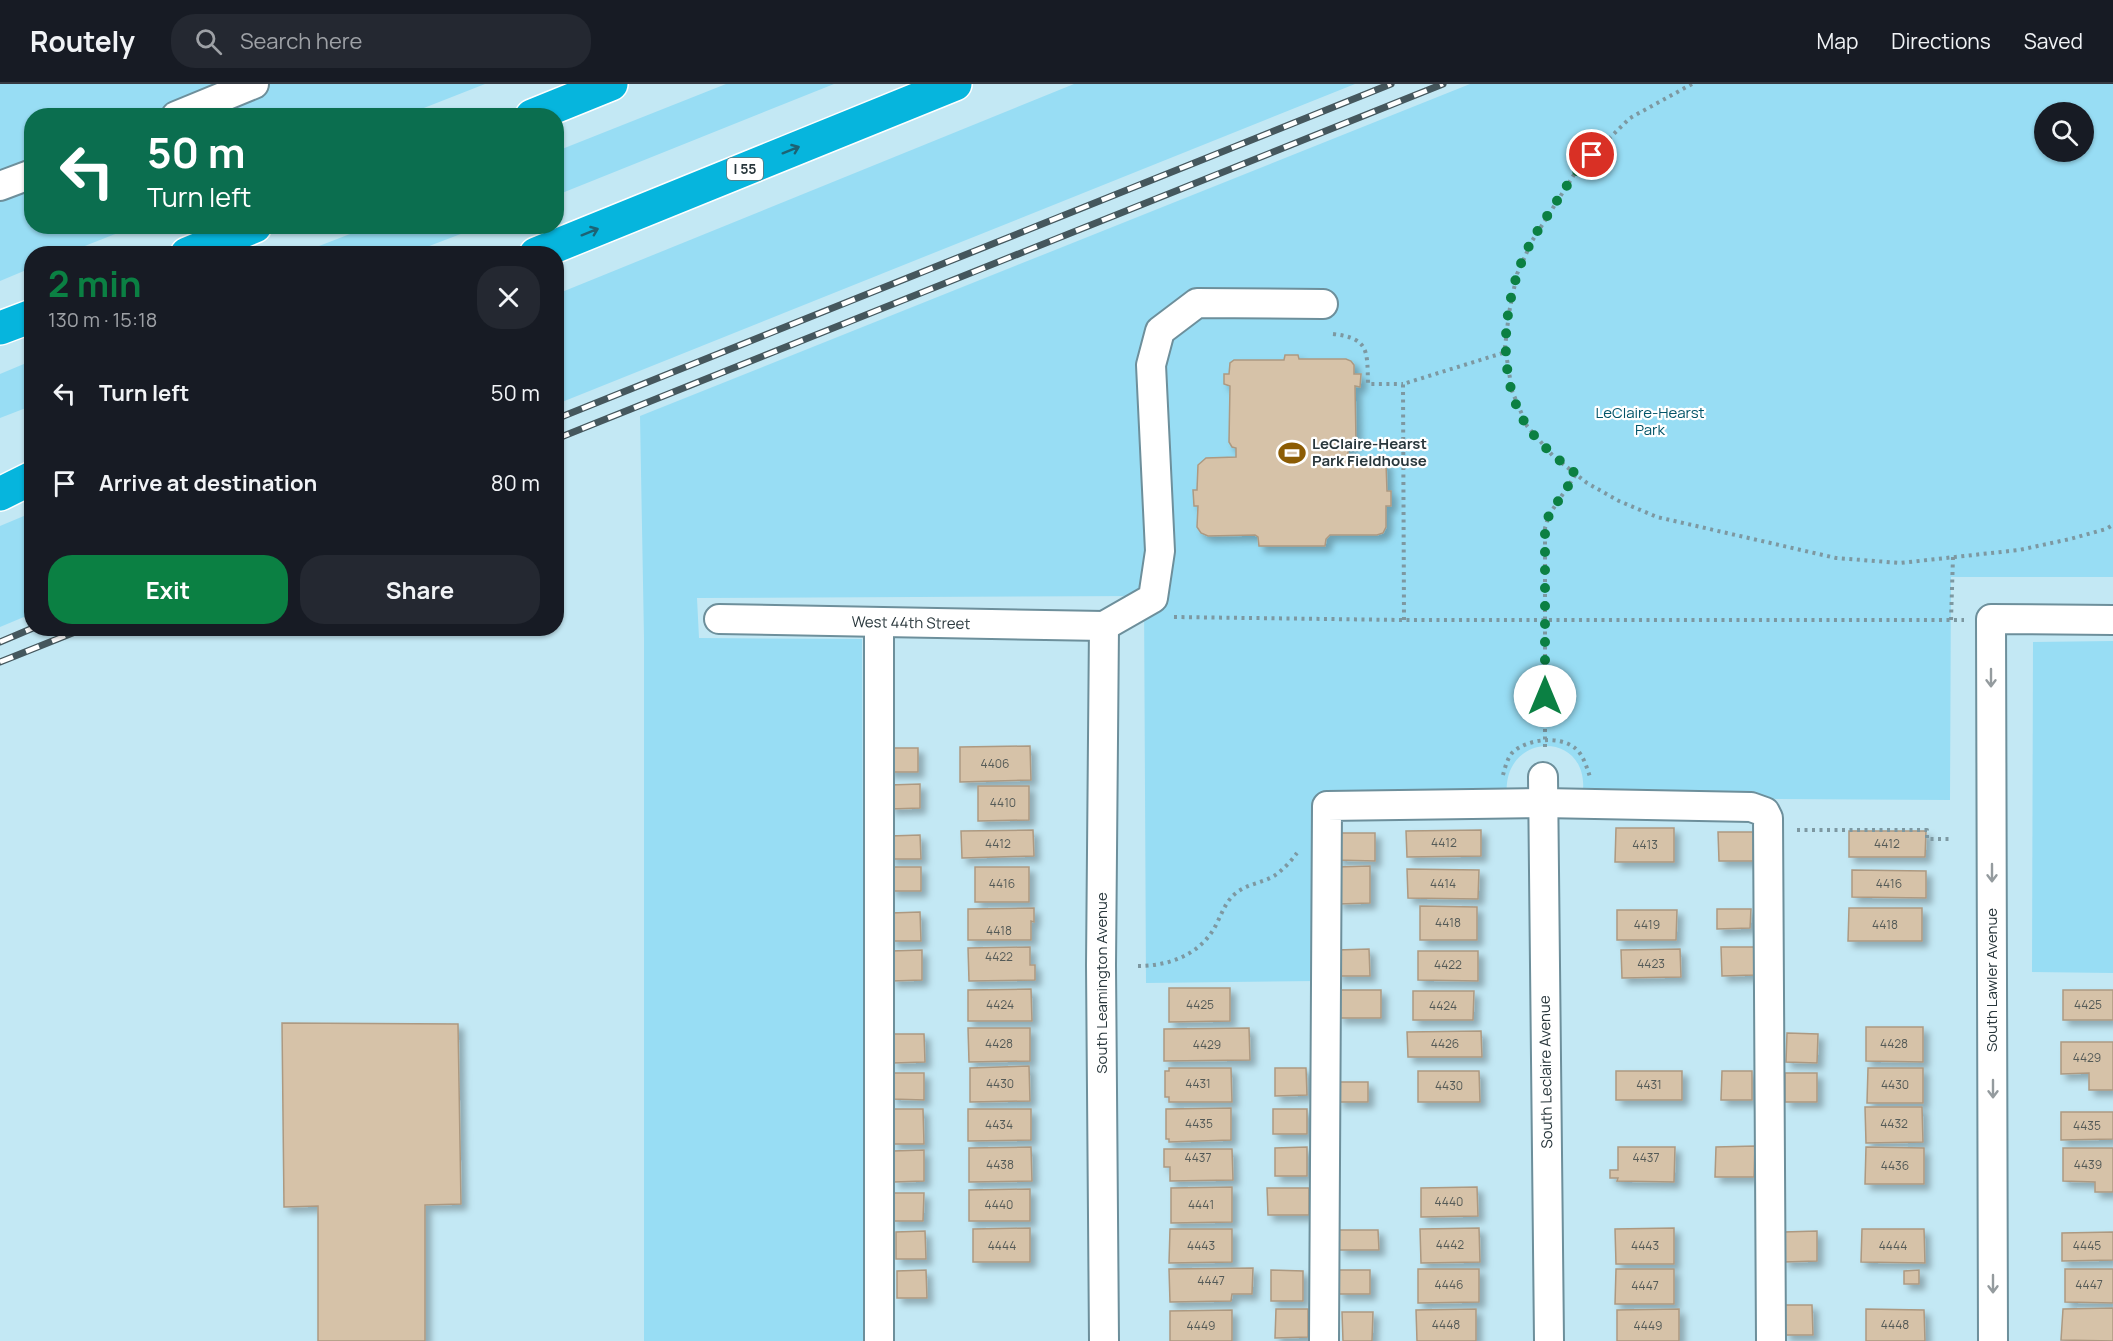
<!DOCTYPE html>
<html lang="en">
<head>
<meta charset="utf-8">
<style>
  :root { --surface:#171b24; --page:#242831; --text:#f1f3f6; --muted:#9ea1a6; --line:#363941; --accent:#0b8043 }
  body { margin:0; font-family:Manrope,sans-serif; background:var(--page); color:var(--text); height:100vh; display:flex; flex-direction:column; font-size:22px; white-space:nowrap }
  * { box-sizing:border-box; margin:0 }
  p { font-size:20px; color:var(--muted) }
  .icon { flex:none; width:33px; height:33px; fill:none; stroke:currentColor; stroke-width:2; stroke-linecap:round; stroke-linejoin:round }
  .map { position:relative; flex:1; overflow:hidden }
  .details { position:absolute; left:24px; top:162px; width:540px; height:390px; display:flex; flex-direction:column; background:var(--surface); border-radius:24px; box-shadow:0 2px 4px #0004 }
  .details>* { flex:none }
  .top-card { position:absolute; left:24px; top:24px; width:540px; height:126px; border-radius:24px; box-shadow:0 2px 4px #0004; background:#0b6e4f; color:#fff; overflow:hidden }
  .tools { position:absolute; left:2034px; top:18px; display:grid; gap:12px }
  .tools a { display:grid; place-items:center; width:60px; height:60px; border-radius:50%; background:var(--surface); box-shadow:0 2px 4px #0004; font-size:30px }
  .pin { position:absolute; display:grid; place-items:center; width:51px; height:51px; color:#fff; margin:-26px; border:3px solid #fff; border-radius:50%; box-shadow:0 2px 6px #0007 }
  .me { position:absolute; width:66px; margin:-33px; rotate:0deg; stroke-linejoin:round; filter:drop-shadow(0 0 4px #0008) }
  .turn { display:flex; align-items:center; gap:21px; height:126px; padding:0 24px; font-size:27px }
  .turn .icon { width:78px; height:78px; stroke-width:2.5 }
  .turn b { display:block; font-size:42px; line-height:51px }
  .round { display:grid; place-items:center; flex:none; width:63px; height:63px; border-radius:24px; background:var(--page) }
  .head { display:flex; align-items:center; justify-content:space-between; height:102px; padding:0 24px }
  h1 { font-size:36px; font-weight:700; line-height:45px; color:var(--accent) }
  .primary-button { display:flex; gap:12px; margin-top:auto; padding:12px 24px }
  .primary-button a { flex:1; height:69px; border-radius:24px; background:var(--accent); color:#fff; font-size:24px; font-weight:700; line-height:69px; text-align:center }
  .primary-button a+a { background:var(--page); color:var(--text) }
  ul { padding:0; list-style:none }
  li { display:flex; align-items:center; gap:18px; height:90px; padding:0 24px }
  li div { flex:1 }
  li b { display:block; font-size:22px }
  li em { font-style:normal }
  header { display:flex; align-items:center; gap:36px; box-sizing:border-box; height:84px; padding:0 30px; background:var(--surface); border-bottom:2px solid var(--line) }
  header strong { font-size:28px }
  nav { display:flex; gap:33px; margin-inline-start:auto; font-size:21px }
  .search { width:420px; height:54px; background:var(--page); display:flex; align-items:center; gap:15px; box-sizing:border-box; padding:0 21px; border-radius:24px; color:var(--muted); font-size:22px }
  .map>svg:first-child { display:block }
  .green { fill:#98ddf4; fill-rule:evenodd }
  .building { fill:#d6c2a8; stroke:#ad9981; stroke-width:1.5; filter:url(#shadow) }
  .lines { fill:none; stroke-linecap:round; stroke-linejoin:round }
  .minor-casing { stroke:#6d8f9b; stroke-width:32 }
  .highway-casing { stroke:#fff; stroke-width:36 }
  .path { stroke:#7d98a1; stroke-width:4; stroke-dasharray:3 4.5; stroke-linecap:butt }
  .minor { stroke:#fff; stroke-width:28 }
  .highway { stroke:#06b5dd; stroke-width:33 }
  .rail-casing { stroke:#45575d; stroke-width:7 }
  .rail { stroke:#fff; stroke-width:4.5; stroke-dasharray:14; stroke-linecap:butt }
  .oneway { stroke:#1d6374 }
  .oneway2 { stroke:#949b9e }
  .route { stroke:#0b8043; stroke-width:10; stroke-dasharray:0 18 }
  .labels { text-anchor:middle; stroke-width:4.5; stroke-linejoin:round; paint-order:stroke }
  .number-label { font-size:12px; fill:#545a57 }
  .shield { fill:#fff; stroke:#697376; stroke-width:1.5 }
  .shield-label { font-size:14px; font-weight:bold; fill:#29373c }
  .park-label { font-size:15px; fill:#035468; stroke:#fff }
  .poi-label { font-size:15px; font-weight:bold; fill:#29373c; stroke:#fff; text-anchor:start }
  .street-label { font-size:15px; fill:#29373c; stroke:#fff }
</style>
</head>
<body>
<header>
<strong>Routely</strong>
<div class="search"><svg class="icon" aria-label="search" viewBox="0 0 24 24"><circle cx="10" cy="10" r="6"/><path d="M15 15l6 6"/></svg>Search here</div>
<nav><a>Map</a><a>Directions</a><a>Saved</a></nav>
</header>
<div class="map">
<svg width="2113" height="1257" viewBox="0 0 2113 1257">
  <defs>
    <filter id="shadow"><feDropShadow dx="5.5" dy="5.5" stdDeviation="3" flood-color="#0004"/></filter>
  </defs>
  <rect width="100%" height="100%" fill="#c3e8f4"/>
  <g class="green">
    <polygon points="0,0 485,0 406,31 32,32 32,142 133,143 67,169 32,170 31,184 0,197"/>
    <polygon points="726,0 834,0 557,111 557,67"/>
    <polygon points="1074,0 1355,0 557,320 557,210"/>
    <path d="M 1470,0 L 2113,0 L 2113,493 L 1951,493 L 1950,716 L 1582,714 C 1595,645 1500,645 1507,713 L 1317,713 L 1315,897 L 1146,899 L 1144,512 L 697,514 L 699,554 L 862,555 L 865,1257 L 644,1257 L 644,554 L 640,332 ZM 2044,28 L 2084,28 L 2084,68 L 2044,68 Z"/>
    <polygon points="368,143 368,142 479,143 411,169 301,169"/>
    <polygon points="31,277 31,322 0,334 0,290"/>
    <polygon points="31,429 31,530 0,543 0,442"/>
    <polygon points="2113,557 2113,889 2032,888 2033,558"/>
  </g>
  <g class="building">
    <polygon points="1285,271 1298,271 1299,275 1346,275 1351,277 1354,281 1354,290 1361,290 1360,303 1355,302 1356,357 1351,363 1348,363 1348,373 1376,373 1386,379 1387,407 1391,407 1391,422 1386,422 1386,443 1383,449 1377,451 1330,451 1326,455 1325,462 1259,462 1258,453 1255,451 1208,452 1201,449 1197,443 1198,422 1194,422 1193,406 1197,406 1198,381 1206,374 1236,373 1236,364 1232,363 1229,358 1230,302 1224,300 1224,290 1229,290 1230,279 1234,276 1284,276"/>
    <polygon points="1030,662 1031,696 960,698 960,663"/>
    <polygon points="887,664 918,664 918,688 888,688"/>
    <polygon points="920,700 920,724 890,725 889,701"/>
    <polygon points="978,702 1029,702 1029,736 978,737"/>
    <polygon points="1616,744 1674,744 1674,778 1615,778"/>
    <polygon points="1033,746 1034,772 962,774 961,747"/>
    <polygon points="1481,746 1481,772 1407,773 1406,747"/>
    <polygon points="1849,747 1926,747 1925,773 1849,773"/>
    <polygon points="1718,748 1753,748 1753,777 1719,777"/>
    <polygon points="1337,749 1375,749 1375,777 1337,776"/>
    <polygon points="920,751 921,775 890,775 890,752"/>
    <polygon points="1370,782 1370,819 1338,820 1337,783"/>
    <polygon points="890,783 921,783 921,807 891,807"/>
    <rect x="975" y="783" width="54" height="35"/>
    <polygon points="1407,785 1479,786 1478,815 1408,814"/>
    <polygon points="1852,786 1926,787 1926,814 1852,813"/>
    <polygon points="1420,822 1477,823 1477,856 1420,856"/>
    <polygon points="1034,824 1034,838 1031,837 1031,856 968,856 968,825"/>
    <polygon points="1849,824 1922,824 1922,857 1848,857"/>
    <polygon points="1717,825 1751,825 1750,844 1717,845"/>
    <polygon points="1617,826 1677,826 1676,856 1617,856"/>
    <polygon points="920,828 921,857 891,857 891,829"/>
    <polygon points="1030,863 1030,881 1035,881 1035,896 969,897 968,864"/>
    <polygon points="1721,863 1754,863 1754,891 1722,892"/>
    <polygon points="1369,865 1370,892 1337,892 1337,866"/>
    <polygon points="1680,865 1681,893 1622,894 1621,866"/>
    <polygon points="922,866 922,896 892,897 891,867"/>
    <polygon points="1418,867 1478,867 1478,897 1418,896"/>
    <polygon points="1169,904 1230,904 1230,937 1169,938"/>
    <polygon points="1031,905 1032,937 968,937 968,906"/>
    <rect x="1339" y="906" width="42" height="28"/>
    <rect x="2063" y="906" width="50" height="30"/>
    <polygon points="1413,907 1474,907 1473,936 1413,936"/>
    <polygon points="282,939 458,940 461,1120 425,1121 425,1257 318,1257 318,1122 284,1123"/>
    <polygon points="1866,943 1923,943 1923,978 1866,977"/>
    <polygon points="968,944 1030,944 1030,977 969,978"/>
    <polygon points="1249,944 1250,976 1164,977 1164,945"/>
    <polygon points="1481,947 1482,973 1408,973 1407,948"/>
    <polygon points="1787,949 1818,950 1817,979 1786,978"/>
    <polygon points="893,950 924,950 925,978 893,979"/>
    <polygon points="2061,958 2113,958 2113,1006 2089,1006 2089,989 2061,990"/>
    <polygon points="1029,982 1030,1017 970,1018 970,984"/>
    <polygon points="1169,984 1231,984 1232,1018 1169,1018 1169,1013 1165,1013 1165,987 1169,987"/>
    <polygon points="1275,984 1306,984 1307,1011 1275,1012"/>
    <polygon points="1868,984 1923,984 1923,1019 1867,1019"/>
    <polygon points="1418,987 1479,987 1480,1018 1418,1018"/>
    <rect x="1616" y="987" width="66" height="29"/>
    <polygon points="1722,987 1752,987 1752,1016 1721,1016"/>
    <polygon points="892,989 924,989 924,1016 892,1015"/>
    <rect x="1785" y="989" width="32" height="29"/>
    <rect x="1338" y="998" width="30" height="20"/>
    <polygon points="1865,1023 1922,1023 1923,1058 1866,1059"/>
    <polygon points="1231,1024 1231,1056 1169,1058 1169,1055 1166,1055 1166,1025"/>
    <polygon points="893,1025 923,1025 924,1060 893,1060"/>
    <polygon points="968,1025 1031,1025 1031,1056 968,1057"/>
    <rect x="1273" y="1025" width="34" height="25"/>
    <polygon points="2061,1028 2113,1028 2113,1055 2061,1056"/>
    <polygon points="1755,1062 1754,1093 1715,1093 1716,1063"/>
    <polygon points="1031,1063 1032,1097 969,1098 969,1064"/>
    <polygon points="1307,1063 1307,1092 1275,1092 1275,1064"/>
    <polygon points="1618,1063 1675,1063 1674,1098 1617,1097 1618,1094 1610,1094 1610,1086 1618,1086"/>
    <polygon points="1866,1063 1924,1064 1924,1100 1865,1100"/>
    <polygon points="2063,1064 2113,1064 2113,1108 2095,1108 2095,1098 2063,1097"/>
    <polygon points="1164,1065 1232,1065 1233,1096 1170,1097 1170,1083 1164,1083"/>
    <polygon points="924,1066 924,1097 894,1098 893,1067"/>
    <polygon points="1232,1103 1232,1138 1171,1139 1171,1104"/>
    <polygon points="1477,1103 1478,1132 1421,1133 1421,1104"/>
    <polygon points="1267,1104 1309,1104 1309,1131 1268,1131"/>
    <polygon points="1030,1105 1030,1137 969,1137 969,1106"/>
    <polygon points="893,1109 924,1109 923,1137 892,1137"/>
    <polygon points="1030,1144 1030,1178 973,1178 973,1145"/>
    <polygon points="1479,1144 1480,1178 1421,1179 1420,1145"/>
    <polygon points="1674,1144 1674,1180 1616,1180 1615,1145"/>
    <polygon points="1170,1145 1232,1145 1232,1178 1169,1179"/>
    <polygon points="1862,1145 1924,1145 1925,1179 1861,1178"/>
    <polygon points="1339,1146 1378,1146 1379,1166 1339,1166"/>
    <polygon points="925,1147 926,1175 896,1175 896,1148"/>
    <polygon points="1817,1147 1817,1177 1784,1178 1784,1148"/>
    <polygon points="2113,1148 2113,1176 2062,1177 2062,1149"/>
    <polygon points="1253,1184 1252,1210 1232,1210 1231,1217 1170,1218 1169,1185"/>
    <polygon points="1418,1185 1479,1185 1479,1218 1418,1219"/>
    <polygon points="1616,1185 1674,1185 1674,1220 1615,1220"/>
    <polygon points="2065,1185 2113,1185 2113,1219 2065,1218"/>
    <polygon points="926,1186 927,1214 897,1214 897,1187"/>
    <polygon points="1271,1186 1303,1187 1303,1217 1271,1217"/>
    <rect x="1338" y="1186" width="32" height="24"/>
    <polygon points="1919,1186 1919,1200 1904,1200 1904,1187"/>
    <polygon points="1785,1221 1812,1221 1813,1251 1785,1251"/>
    <polygon points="2113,1224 2113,1257 2061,1256 2063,1225"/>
    <polygon points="1276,1225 1308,1225 1308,1253 1275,1254"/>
    <polygon points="1476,1225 1476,1257 1417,1257 1416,1226"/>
    <polygon points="1679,1225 1679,1257 1617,1257 1617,1226"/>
    <polygon points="1866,1225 1924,1226 1925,1257 1866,1257"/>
    <polygon points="1232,1226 1232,1257 1170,1257 1170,1227"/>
    <polygon points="1342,1228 1373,1228 1372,1257 1343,1257"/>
  </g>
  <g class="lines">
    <defs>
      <g id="minor">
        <polyline points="176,32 254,0"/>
        <polyline points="0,102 32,90"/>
        <polyline points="719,535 1104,542"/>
        <polyline points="879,538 879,1257"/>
        <polyline points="1104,542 1153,514 1160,467 1151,281 1160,247 1197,219 1323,220"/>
        <polyline points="1543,693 1549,1257"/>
        <polyline points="1104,1257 1101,881 1104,542"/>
        <polyline points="1324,1257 1327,722 1543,719 1751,723 1765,728 1768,734 1771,1257"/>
        <polyline points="1993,1257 1991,535 2113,536"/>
      </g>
      <g id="highway">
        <polyline points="532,32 611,0"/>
        <polyline points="187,170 255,142"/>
        <polyline points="536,170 955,0"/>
        <polyline points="0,244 32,232"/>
        <polyline points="0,410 32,394"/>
      </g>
    </defs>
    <use href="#minor" class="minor-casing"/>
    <use href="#highway" class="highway-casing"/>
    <g class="path">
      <polyline points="1692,0 1630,34 1577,86 1532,157 1517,190 1509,229 1505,263 1512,307 1527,342 1553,372 1587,399 1619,417 1657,433 1836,474 1900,479 2019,466 2070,455 2106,445 2113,441"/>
      <path d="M 1333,250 C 1370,254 1367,268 1368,300 L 1403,300"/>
      <polyline points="1174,533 1404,536 1964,536"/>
      <polyline points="1404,536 1403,300 1506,268"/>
      <polyline points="1951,536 1953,473"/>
      <polyline points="1545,663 1545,444 1549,431 1576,390"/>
      <path d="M 1503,691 C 1505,684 1507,675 1512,669 C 1526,655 1559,651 1575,664 C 1583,670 1587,684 1590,693"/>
      <polyline points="1797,746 1927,746 1927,755 1953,755"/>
      <path d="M 1138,882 C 1170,882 1201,870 1216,841 C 1222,829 1226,817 1236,809 C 1247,800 1262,799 1274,792 C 1283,786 1291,777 1297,769"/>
    </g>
    <use href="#minor" class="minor"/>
    <use href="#highway" class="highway"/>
    <defs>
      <g id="rail">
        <polyline points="556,335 1391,0"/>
        <polyline points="556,355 1443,0"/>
        <polyline points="0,558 33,544"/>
        <polyline points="0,578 85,544"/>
      </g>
    </defs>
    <use href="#rail" class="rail-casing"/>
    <use href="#rail" class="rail"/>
  </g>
  <defs><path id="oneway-shaft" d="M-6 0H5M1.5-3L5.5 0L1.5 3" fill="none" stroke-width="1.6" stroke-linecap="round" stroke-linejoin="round" transform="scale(1.5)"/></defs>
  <g class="oneway">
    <use href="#oneway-shaft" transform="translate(791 66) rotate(-22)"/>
    <use href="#oneway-shaft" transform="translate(590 148) rotate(-22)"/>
  </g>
  <g class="oneway2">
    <use href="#oneway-shaft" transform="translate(1991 594) rotate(90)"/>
    <use href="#oneway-shaft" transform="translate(1992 789) rotate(90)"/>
    <use href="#oneway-shaft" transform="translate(1993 1005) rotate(90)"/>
    <use href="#oneway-shaft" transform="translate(1993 1200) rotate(90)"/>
  </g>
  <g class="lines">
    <path class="route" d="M 1545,612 L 1545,444 L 1549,431 L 1576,390 C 1559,376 1540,361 1527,342 C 1499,299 1502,238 1517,191 C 1524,167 1538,146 1551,126 C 1564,106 1575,87 1592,71"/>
  </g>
  <defs>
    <symbol id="stadium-bare" viewBox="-9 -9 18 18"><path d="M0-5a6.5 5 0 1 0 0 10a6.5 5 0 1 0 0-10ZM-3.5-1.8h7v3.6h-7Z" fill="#8c5c04" stroke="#fff" stroke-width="2.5" paint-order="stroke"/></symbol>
  </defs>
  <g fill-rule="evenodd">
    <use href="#stadium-bare" x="1273" y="350" width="38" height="38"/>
  </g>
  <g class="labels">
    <g class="number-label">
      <text x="995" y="684">4406</text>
      <text x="1003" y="723">4410</text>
      <text x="1444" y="763">4412</text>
      <text x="998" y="764">4412</text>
      <text x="1887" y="764">4412</text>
      <text x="1645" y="765">4413</text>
      <text x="1002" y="804">4416</text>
      <text x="1443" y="804">4414</text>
      <text x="1889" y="804">4416</text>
      <text x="1448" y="843">4418</text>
      <text x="1647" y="845">4419</text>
      <text x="1885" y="845">4418</text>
      <text x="999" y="851">4418</text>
      <text x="999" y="877">4422</text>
      <text x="1651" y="884">4423</text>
      <text x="1448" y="885">4422</text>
      <text x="1000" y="925">4424</text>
      <text x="1200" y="925">4425</text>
      <text x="2088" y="925">4425</text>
      <text x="1443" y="926">4424</text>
      <text x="999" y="964">4428</text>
      <text x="1445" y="964">4426</text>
      <text x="1894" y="964">4428</text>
      <text x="1207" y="965">4429</text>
      <text x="2087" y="978">4429</text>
      <text x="1000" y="1004">4430</text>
      <text x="1198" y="1004">4431</text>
      <text x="1649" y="1005">4431</text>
      <text x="1895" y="1005">4430</text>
      <text x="1449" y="1006">4430</text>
      <text x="1199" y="1044">4435</text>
      <text x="1894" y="1044">4432</text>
      <text x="999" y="1045">4434</text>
      <text x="2087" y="1046">4435</text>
      <text x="1198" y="1078">4437</text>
      <text x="1646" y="1078">4437</text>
      <text x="1000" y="1085">4438</text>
      <text x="2088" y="1085">4439</text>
      <text x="1895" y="1086">4436</text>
      <text x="1449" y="1122">4440</text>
      <text x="999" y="1125">4440</text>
      <text x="1201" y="1125">4441</text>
      <text x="1450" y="1165">4442</text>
      <text x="1002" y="1166">4444</text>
      <text x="1201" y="1166">4443</text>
      <text x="1645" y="1166">4443</text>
      <text x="1893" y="1166">4444</text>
      <text x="2087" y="1166">4445</text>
      <text x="1211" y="1201">4447</text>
      <text x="1449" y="1205">4446</text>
      <text x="2089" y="1205">4447</text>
      <text x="1645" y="1206">4447</text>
      <text x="1446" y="1245">4448</text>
      <text x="1895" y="1245">4448</text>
      <text x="1201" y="1246">4449</text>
      <text x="1648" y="1246">4449</text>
    </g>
    <rect class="shield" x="727" y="74" width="36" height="22" rx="4.5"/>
    <g class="shield-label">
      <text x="745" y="90">I 55</text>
    </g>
    <g class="park-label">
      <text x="1650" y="334">LeClaire-Hearst<tspan x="1650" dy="17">Park</tspan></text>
    </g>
    <g class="poi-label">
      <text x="1312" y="365">LeClaire-Hearst<tspan x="1312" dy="17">Park Fieldhouse</tspan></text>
    </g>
    <g class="street-label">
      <text transform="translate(911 539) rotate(1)" y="5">West 44th Street</text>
      <text transform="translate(1992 896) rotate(-90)" y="5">South Lawler Avenue</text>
      <text transform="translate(1102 899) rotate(-90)" y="5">South Leamington Avenue</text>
      <text transform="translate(1546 988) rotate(-91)" y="5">South Leclaire Avenue</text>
    </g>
  </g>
</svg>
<div class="tools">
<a><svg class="icon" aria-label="search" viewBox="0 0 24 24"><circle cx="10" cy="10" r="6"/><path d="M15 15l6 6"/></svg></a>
</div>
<div class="pin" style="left:1592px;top:71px;background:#d93025"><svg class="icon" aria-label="arrive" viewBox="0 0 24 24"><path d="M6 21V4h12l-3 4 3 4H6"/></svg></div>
<svg class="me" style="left:1545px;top:612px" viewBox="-20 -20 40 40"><circle r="19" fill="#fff"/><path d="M0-13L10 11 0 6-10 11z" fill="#0b8043"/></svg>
<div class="top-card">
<div class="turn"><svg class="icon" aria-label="left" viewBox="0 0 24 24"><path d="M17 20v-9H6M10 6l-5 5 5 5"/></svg><div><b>50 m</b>Turn left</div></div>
</div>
<section class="details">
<div class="head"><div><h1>2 min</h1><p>130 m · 15:18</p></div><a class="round"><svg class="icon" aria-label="close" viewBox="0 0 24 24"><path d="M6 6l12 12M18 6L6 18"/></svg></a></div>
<ul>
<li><svg class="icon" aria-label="left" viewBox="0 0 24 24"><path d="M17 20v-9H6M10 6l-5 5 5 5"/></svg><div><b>Turn left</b></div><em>50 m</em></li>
<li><svg class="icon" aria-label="arrive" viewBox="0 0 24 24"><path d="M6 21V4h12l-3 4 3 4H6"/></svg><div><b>Arrive at destination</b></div><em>80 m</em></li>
</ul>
<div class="primary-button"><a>Exit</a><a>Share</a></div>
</section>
</div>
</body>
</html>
